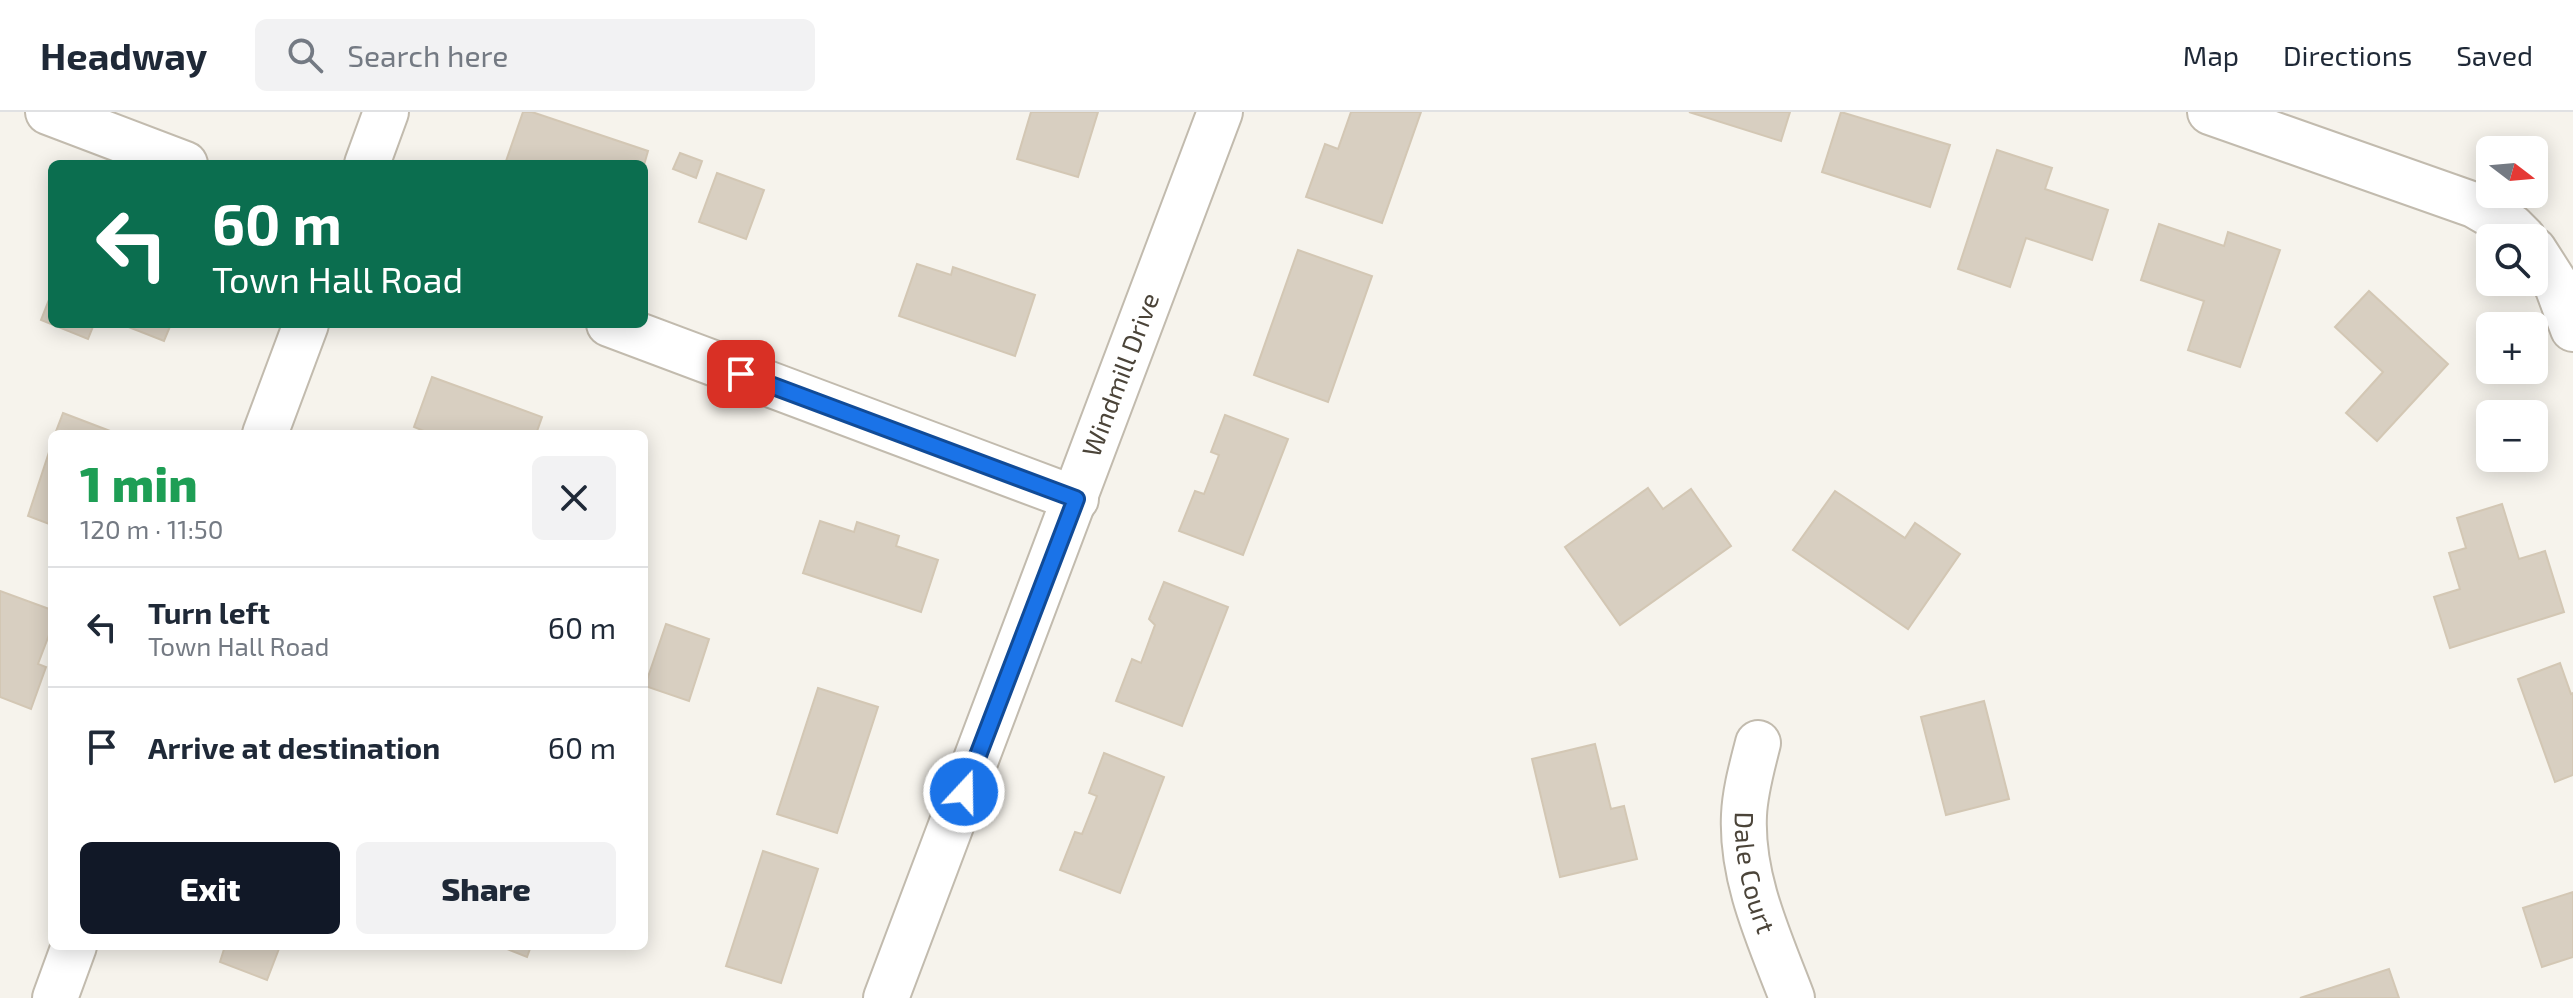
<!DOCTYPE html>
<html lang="en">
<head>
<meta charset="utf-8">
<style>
  :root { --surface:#fff; --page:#f2f2f3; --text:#1f2937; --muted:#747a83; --line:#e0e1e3; --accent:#111827 }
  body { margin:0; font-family:"Exo 2",sans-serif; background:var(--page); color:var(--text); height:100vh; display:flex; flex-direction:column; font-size:30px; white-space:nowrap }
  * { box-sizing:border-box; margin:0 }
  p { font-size:26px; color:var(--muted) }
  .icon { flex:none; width:44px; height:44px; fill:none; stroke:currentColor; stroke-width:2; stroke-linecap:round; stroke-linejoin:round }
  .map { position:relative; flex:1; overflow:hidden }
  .panel { position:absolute; left:48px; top:318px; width:600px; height:520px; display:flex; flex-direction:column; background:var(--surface); border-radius:12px; box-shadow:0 4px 20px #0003 }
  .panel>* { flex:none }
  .top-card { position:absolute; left:48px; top:48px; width:600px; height:168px; border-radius:12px; box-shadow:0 4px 20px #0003; background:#0b6e4f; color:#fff; overflow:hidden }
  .needle { width:52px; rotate:106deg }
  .fabs { position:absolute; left:2476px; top:24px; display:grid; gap:16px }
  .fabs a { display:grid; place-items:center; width:72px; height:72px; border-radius:12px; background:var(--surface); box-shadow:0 4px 20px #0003; font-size:40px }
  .pin { position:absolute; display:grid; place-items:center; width:68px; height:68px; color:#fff; margin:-34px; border-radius:16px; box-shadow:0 4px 12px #0006 }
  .me { position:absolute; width:88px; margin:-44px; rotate:21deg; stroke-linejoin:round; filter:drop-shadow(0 0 6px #0008) }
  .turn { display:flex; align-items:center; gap:28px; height:168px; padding:0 32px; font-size:36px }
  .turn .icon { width:104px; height:104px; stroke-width:2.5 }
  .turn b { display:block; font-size:56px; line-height:68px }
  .round { display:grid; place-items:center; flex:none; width:84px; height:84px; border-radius:12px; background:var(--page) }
  .summary { display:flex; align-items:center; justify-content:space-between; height:136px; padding:0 32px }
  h1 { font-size:48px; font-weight:800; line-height:60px; color:#1e9e55 }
  .primary-button { display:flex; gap:16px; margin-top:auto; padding:16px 32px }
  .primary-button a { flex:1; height:92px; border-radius:12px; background:var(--accent); color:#fff; font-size:32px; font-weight:800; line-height:92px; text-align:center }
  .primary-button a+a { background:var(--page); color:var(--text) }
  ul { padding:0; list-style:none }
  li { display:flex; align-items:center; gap:24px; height:120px; padding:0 32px; border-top:2px solid var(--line) }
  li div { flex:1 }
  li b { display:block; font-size:30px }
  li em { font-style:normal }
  header { display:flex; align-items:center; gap:48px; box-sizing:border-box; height:112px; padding:0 40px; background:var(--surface); border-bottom:2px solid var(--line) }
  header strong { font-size:38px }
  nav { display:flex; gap:44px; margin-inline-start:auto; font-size:28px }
  .search { width:560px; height:72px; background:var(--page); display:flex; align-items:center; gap:20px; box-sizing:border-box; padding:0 28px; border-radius:12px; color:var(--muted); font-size:30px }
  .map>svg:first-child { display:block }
  .building { fill:#d8cfc1; stroke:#d3c7b4; stroke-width:2 }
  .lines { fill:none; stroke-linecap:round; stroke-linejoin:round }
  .minor-casing { stroke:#c2bbae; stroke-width:48 }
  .minor { stroke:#fff; stroke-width:44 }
  .route-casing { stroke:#114b97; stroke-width:20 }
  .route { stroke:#1a73e8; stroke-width:14 }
  .labels { text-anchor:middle; stroke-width:7; stroke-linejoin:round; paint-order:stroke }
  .street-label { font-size:26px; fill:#4b4439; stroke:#fff }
</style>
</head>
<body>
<header>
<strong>Headway</strong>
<div class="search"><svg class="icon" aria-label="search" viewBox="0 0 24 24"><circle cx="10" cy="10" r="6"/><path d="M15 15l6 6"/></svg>Search here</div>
<nav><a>Map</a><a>Directions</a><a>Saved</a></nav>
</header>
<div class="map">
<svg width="2573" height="886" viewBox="0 0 2573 886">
  <rect width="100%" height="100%" fill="#f6f3ec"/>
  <g class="building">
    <polygon points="523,0 532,0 648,39 644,53 505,52"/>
    <polygon points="1031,0 1098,0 1078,65 1017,47"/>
    <polygon points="1351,0 1421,0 1382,111 1306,85 1325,32 1338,37"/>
    <polygon points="1689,0 1790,0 1781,29"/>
    <polygon points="1841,0 1950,33 1930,95 1822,60"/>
    <polygon points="1997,38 2052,56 2045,77 2108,98 2092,148 2026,126 2010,175 1958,157"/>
    <polygon points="680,41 702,49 696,66 673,57"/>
    <polygon points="717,61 764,78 746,127 699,110"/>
    <polygon points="2159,112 2224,134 2228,120 2280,138 2240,255 2188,238 2204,189 2141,168"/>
    <polygon points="1298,138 1372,164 1328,290 1254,263"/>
    <polygon points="917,152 951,163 953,155 1035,183 1015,244 899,204"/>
    <polygon points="2369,179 2448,252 2377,329 2346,301 2383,260 2335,215"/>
    <polygon points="52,180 52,212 94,212 88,227 41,208"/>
    <polygon points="121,212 171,212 164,229"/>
    <polygon points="432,265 542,305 536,322 423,322 424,319 414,315"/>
    <polygon points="63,301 118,322 55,322"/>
    <polygon points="1225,303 1288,327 1243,443 1179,419 1195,379 1204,382 1219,343 1211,340"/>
    <polygon points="52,331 52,413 28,404"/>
    <polygon points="1648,376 1663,397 1691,377 1731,434 1620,513 1565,435"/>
    <polygon points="1835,379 1905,426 1915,411 1960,442 1908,517 1793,438"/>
    <polygon points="2502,392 2519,447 2545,439 2564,500 2450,536 2434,485 2460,477 2449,441 2466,436 2457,406"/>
    <polygon points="820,409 854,420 857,410 899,424 896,434 938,448 921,500 803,461"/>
    <polygon points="1164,470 1228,495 1182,614 1116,589 1132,547 1141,551 1155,513 1149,507"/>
    <polygon points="0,479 52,498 52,515 38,552 46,555 31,597 0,585"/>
    <polygon points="666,512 709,527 689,589 645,574"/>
    <polygon points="2560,551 2571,582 2573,581 2573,663 2555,670 2518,567"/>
    <polygon points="818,576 878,595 837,721 777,702"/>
    <polygon points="1984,589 2009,687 1946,703 1921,605"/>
    <polygon points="1595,632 1611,697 1624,694 1637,747 1560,765 1532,647"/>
    <polygon points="1104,641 1164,665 1120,781 1060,758 1075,720 1082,722 1097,684 1089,681"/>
    <polygon points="763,739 818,757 781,871 726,854"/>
    <polygon points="2573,780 2573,845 2542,855 2523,796"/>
    <polygon points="225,834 280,834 267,868 220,850"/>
    <polygon points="508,834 531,834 527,845 507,837"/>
    <polygon points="2389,857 2399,886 2300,886"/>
  </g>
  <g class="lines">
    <defs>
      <g id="minor">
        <polyline points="48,0 185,52"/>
        <polyline points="2210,0 2474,93 2512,115 2523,126"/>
        <polyline points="367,52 386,0"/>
        <polyline points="2534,138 2557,174 2573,217"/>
        <polyline points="609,212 1076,387"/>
        <polyline points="265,322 306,212"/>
        <path id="s1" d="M 1758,631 C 1752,655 1745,679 1744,703 C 1741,767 1770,828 1792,886"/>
        <polyline points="55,886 74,834"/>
        <path id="s2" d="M 886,886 L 1220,0"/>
      </g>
    </defs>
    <use href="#minor" class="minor-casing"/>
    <use href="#minor" class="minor"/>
  </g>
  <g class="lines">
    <defs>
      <polyline id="route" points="741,262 1076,387 964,680"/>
    </defs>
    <use href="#route" class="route-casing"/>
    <use href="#route" class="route"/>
  </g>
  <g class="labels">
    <g class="street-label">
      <text dy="9" stroke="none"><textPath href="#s2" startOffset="666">Windmill Drive</textPath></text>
      <text dy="9" stroke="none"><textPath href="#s1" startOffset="132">Dale Court</textPath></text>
    </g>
  </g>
</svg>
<div class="fabs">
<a><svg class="needle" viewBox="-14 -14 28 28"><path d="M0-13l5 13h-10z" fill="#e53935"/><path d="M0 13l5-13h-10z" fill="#747a83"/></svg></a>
<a><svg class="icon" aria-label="search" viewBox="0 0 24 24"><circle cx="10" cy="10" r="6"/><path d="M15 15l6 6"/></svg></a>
<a>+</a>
<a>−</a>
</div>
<div class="pin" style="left:741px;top:262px;background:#d93025"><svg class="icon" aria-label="arrive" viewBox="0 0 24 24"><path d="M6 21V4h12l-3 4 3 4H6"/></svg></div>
<svg class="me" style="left:964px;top:680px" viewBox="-20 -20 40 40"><circle r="17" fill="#1a73e8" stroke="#fff" stroke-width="3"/><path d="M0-11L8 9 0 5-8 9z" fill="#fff"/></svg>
<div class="top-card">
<div class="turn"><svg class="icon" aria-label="left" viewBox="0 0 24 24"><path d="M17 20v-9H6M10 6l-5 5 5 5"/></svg><div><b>60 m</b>Town Hall Road</div></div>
</div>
<section class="panel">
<div class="summary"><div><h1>1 min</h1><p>120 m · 11:50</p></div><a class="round"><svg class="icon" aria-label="close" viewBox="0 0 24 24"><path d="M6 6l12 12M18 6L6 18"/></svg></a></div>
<ul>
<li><svg class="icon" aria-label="left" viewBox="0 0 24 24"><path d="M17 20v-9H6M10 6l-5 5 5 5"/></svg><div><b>Turn left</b><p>Town Hall Road</p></div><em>60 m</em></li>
<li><svg class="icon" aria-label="arrive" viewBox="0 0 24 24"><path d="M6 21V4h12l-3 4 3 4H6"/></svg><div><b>Arrive at destination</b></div><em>60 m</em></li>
</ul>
<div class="primary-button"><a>Exit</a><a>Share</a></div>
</section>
</div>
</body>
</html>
